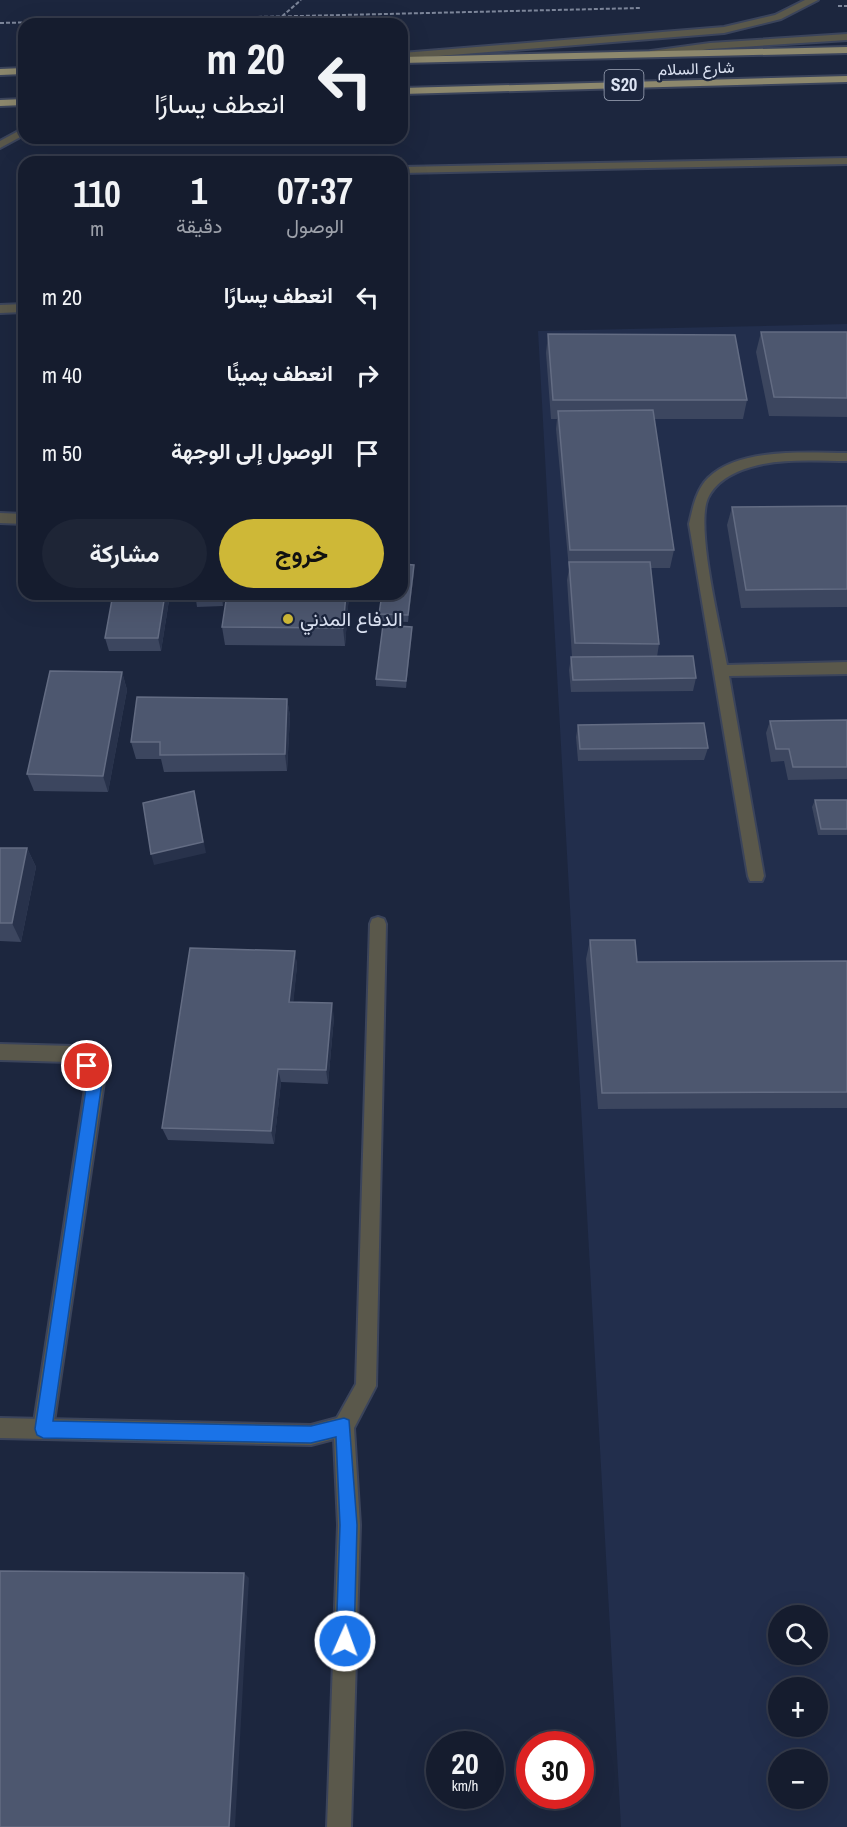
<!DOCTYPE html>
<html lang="ar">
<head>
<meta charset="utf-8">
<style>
  :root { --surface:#151c2e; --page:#1e2536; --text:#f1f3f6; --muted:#9da1aa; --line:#343a4a; --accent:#ceb837 }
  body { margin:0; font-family:"Archivo Narrow",Vazirmatn,sans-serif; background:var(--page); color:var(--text); direction:rtl; height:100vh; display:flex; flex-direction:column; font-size:22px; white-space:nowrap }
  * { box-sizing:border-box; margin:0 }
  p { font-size:20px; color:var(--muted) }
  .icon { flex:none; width:33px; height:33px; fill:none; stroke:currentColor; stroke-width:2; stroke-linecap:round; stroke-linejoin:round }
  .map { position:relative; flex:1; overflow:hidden; direction:ltr }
  .side { position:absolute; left:18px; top:156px; width:390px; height:444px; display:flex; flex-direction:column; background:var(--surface); border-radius:18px; box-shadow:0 6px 24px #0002,0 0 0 2px var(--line); direction:rtl }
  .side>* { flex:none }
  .guide { position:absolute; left:18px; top:18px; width:390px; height:126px; border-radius:18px; box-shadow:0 6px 24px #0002,0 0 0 2px var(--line); direction:rtl; background:#151c2e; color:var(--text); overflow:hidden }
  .controls { position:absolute; left:768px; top:1605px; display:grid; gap:12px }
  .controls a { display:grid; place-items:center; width:60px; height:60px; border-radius:50%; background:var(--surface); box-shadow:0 6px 24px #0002,0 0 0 2px var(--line); font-size:30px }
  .speed { position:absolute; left:426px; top:1731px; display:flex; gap:12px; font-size:30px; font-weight:700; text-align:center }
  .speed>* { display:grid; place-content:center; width:78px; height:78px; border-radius:50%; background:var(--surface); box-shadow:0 6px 24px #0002,0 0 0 2px var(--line); line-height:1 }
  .speed small { font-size:15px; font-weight:400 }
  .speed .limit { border:9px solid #d22; background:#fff; color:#111 }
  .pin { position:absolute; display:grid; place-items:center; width:51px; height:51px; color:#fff; margin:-26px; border:3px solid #fff; border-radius:50%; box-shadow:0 2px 6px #0007 }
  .me { position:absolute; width:66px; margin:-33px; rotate:2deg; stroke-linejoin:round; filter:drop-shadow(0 0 4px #0008) }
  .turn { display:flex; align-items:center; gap:21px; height:126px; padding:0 24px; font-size:27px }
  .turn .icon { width:78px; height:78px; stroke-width:2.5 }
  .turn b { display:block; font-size:42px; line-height:51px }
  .eta { display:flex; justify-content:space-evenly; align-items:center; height:102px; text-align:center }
  .eta b { font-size:36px; font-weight:700; line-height:42px }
  .button { display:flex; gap:12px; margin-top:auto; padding:12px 24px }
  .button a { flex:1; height:69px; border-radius:36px; background:var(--accent); color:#111; font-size:24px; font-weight:700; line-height:69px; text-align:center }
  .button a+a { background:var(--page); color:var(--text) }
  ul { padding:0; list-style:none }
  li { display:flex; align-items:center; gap:18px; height:78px; padding:0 24px }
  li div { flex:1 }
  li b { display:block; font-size:22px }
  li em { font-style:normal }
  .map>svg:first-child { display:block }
  .built { fill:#222e4c; fill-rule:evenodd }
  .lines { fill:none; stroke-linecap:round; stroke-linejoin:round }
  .service-casing { stroke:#3b445b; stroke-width:4 }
  .minor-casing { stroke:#3b445b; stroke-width:4 }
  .tertiary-casing { stroke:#3b445b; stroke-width:4 }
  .primary-casing { stroke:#3b445b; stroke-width:4 }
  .path { stroke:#7c8599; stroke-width:2; stroke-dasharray:4 2; stroke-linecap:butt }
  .service { fill:#5a584b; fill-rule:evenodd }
  .minor { fill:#5a584b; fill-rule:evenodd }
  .tertiary { fill:#5a584b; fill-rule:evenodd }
  .primary { fill:#8d886d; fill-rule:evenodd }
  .wall { fill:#3c465f }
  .shaded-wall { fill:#28324b }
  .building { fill:#4d576f; stroke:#636c83; stroke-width:1.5 }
  .route { fill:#1a73e8; stroke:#114b97; stroke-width:1.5 }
  .poi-dot { fill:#ceb837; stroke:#1c263e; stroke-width:2 }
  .labels { text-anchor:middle; stroke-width:4.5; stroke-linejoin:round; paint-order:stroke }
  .far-street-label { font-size:16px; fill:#dbe2f2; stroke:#1c263e }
  .shield { fill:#1c263e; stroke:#a2aabc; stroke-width:1.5 }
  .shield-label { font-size:18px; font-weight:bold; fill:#dbe2f2 }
  .poi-label { font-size:20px; fill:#dbe2f2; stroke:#1c263e; text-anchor:start }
</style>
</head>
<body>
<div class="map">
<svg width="847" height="1827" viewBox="0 0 847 1827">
  <rect width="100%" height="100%" fill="#1c263e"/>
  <path class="built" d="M 847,324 L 847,1827 L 621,1827 L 538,331 ZM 778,1616 L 818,1616 L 818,1654 L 778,1654 ZM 778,1688 L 818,1688 L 818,1726 L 778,1726 ZM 778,1760 L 818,1760 L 818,1798 L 778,1798 Z"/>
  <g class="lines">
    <defs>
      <g id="service">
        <polygon points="805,0 818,0 781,19 724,33 402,59 402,53 724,27 775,15"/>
        <polygon points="847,34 847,40 710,49 651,57 646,54 651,51 710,43"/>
        <path d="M 847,453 L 847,461 C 816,461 781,458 751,467 C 734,472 716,481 708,498 C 695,527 721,630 727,665 L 847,662 L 847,674 L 729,676 L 764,876 L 762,881 L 750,881 L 748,876 L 689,524 C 693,507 696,490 708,478 C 740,447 807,453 847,453 Z"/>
        <polygon points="0,1044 73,1046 93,1060 104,1082 53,1429 50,1436 43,1439 36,1436 33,1429 86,1082 81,1072 69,1062 0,1060"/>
      </g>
      <g id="minor">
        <polygon points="0,513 24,514 24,524 0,523"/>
        <polygon points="378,917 384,919 386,924 376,1386 354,1428 360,1525 351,1827 327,1827 338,1525 334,1439 311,1445 0,1438 0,1418 311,1425 337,1418 356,1384 370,924 372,919"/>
      </g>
      <g id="tertiary">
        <polygon points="24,128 24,135 0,148 0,141"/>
        <polygon points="847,158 847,164 402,173 402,167"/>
        <polygon points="24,304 24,312 0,313 0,305"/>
      </g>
      <g id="primary">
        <polygon points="847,47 847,53 402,63 402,57"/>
        <polygon points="24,68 24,74 0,75 0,69"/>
        <polygon points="847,76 847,82 402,94 402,88"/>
        <polygon points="24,99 24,105 0,106 0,100"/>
      </g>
    </defs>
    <use href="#service" class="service-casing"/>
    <use href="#minor" class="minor-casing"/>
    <use href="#tertiary" class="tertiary-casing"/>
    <use href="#primary" class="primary-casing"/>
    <g class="path">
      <polyline points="838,6 847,6"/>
      <polyline points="0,23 641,8"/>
      <polyline points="273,24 301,0"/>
    </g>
    <use href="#service" class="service"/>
    <use href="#minor" class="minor"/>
    <use href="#tertiary" class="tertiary"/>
    <use href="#primary" class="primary"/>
  </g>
  <g class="wall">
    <polygon points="761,332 847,332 847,417 769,416 756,352"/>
    <polygon points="548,334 747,400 743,419 654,419 674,550 670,568 651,568 659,644 657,657 696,678 693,691 571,692 569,670 571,657 572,657 567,580 569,569 556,429 557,419 551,419 546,353"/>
    <polygon points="847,506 847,607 741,608 727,525 732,507"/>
    <polygon points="414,572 408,622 380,621 379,614"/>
    <polygon points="113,594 170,594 161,651 109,651 105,638"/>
    <polygon points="224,594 223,606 197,607 196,600"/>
    <polygon points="349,594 345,646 225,645 222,627"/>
    <polygon points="412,627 406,688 376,686 376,679"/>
    <polygon points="122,672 127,690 108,792 34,791 27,774"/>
    <polygon points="287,699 290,716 287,771 164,772 161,759 136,759 131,742"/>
    <polygon points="847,720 847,779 788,780 784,761 771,762 766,733 770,721"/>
    <polygon points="578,725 708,748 704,760 578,761 576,737"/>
    <polygon points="815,800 847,800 847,835 818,835 812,807"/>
    <polygon points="0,848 27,848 36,867 21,942 0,941"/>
    <polygon points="590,940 637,962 847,961 847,1108 598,1109 586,959"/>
    <polygon points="295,951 297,966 293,1002 334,1017 328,1084 281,1082 274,1144 168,1140 162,1128"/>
  </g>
  <g class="shaded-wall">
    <polygon points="414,565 414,572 408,622 408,615"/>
    <polygon points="165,594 170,594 161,651 158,638"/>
    <polygon points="222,594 224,594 223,606 222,599"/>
    <polygon points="346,594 349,594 345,646 343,628"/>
    <polygon points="412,627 412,634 406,688 406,681"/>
    <polygon points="122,672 127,690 108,792 103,776"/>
    <polygon points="287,699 290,716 287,771 285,754"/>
    <polygon points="194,791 206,853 154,865 151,854"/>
    <polygon points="27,848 36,867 21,942 12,923"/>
    <polygon points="295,951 297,966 292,1016 289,1002"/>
    <polygon points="332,1003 334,1017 328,1084 326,1070"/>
    <polygon points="278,1069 281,1082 274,1144 271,1131"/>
    <polygon points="244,1573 249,1578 235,1827 229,1827"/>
  </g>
  <g class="building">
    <polygon points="761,332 847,332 847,398 774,397"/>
    <polygon points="548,334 735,335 747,400 553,400"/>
    <polygon points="653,410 674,550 570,550 558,411"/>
    <polygon points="847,506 847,589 746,590 732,507"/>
    <polygon points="569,562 650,562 659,644 575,643"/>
    <polygon points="402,564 414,565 408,615 379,614 382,594 402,594"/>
    <polygon points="113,594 165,594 158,638 105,638"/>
    <polygon points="197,594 222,594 222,599 196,600"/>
    <polygon points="227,594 346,594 343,628 222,627"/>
    <polygon points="383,625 412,627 406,681 376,679"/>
    <polygon points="693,656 696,678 573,680 571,657"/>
    <polygon points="50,671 122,672 103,776 27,774"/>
    <polygon points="137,697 287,699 285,754 160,755 160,742 131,742"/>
    <polygon points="847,720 847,767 793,767 789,749 776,749 770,721"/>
    <polygon points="704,723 708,748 580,749 578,725"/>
    <polygon points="194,791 203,842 151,854 143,803"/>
    <polygon points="815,800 847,800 847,829 821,829"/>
    <polygon points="0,848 27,848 12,923 0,923"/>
    <polygon points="590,940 635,940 637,962 847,961 847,1092 602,1093"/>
    <polygon points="190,948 295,951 289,1002 332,1003 326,1070 278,1069 271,1131 162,1128"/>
    <polygon points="0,1571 244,1573 229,1827 0,1827"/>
  </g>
  <polygon class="route" points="87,1059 93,1061 102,1082 53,1421 311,1426 344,1418 349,1420 357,1525 354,1641 351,1647 345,1650 338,1647 336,1641 340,1525 336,1437 311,1443 43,1438 37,1435 35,1429 87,1082 80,1066"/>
  <circle class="poi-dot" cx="288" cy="619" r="6"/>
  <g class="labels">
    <g class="far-street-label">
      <text transform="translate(696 68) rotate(-2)" y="6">شارع السلام</text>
    </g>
    <rect class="shield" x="604.5" y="70" width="39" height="30" rx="4.5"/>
    <g class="shield-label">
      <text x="624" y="91">S20</text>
    </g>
    <g class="poi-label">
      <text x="300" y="626">الدفاع المدني</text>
    </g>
  </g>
</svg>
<div class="controls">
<a><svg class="icon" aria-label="search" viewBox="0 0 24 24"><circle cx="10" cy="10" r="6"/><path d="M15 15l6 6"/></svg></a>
<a>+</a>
<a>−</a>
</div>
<div class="speed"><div>20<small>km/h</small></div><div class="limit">30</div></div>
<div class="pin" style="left:87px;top:1066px;background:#d93025"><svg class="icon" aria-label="arrive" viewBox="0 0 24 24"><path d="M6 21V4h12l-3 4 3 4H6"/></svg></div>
<svg class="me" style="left:345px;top:1641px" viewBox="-20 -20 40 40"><circle r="17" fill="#1a73e8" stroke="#fff" stroke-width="3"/><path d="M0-11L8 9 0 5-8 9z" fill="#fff"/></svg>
<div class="guide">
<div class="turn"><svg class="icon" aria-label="left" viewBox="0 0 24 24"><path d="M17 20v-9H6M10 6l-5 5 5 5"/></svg><div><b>20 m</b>انعطف يسارًا</div></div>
</div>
<section class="side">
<div class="eta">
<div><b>07:37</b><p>الوصول</p></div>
<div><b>1</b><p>دقيقة</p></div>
<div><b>110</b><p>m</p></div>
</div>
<ul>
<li><svg class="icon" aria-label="left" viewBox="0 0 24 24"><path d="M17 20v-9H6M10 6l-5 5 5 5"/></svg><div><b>انعطف يسارًا</b></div><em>20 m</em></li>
<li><svg class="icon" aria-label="right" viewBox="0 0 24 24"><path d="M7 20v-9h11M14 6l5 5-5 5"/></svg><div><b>انعطف يمينًا</b></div><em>40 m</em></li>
<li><svg class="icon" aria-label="arrive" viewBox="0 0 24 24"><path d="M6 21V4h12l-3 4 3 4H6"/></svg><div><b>الوصول إلى الوجهة</b></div><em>50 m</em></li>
</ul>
<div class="button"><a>خروج</a><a>مشاركة</a></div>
</section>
</div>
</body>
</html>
